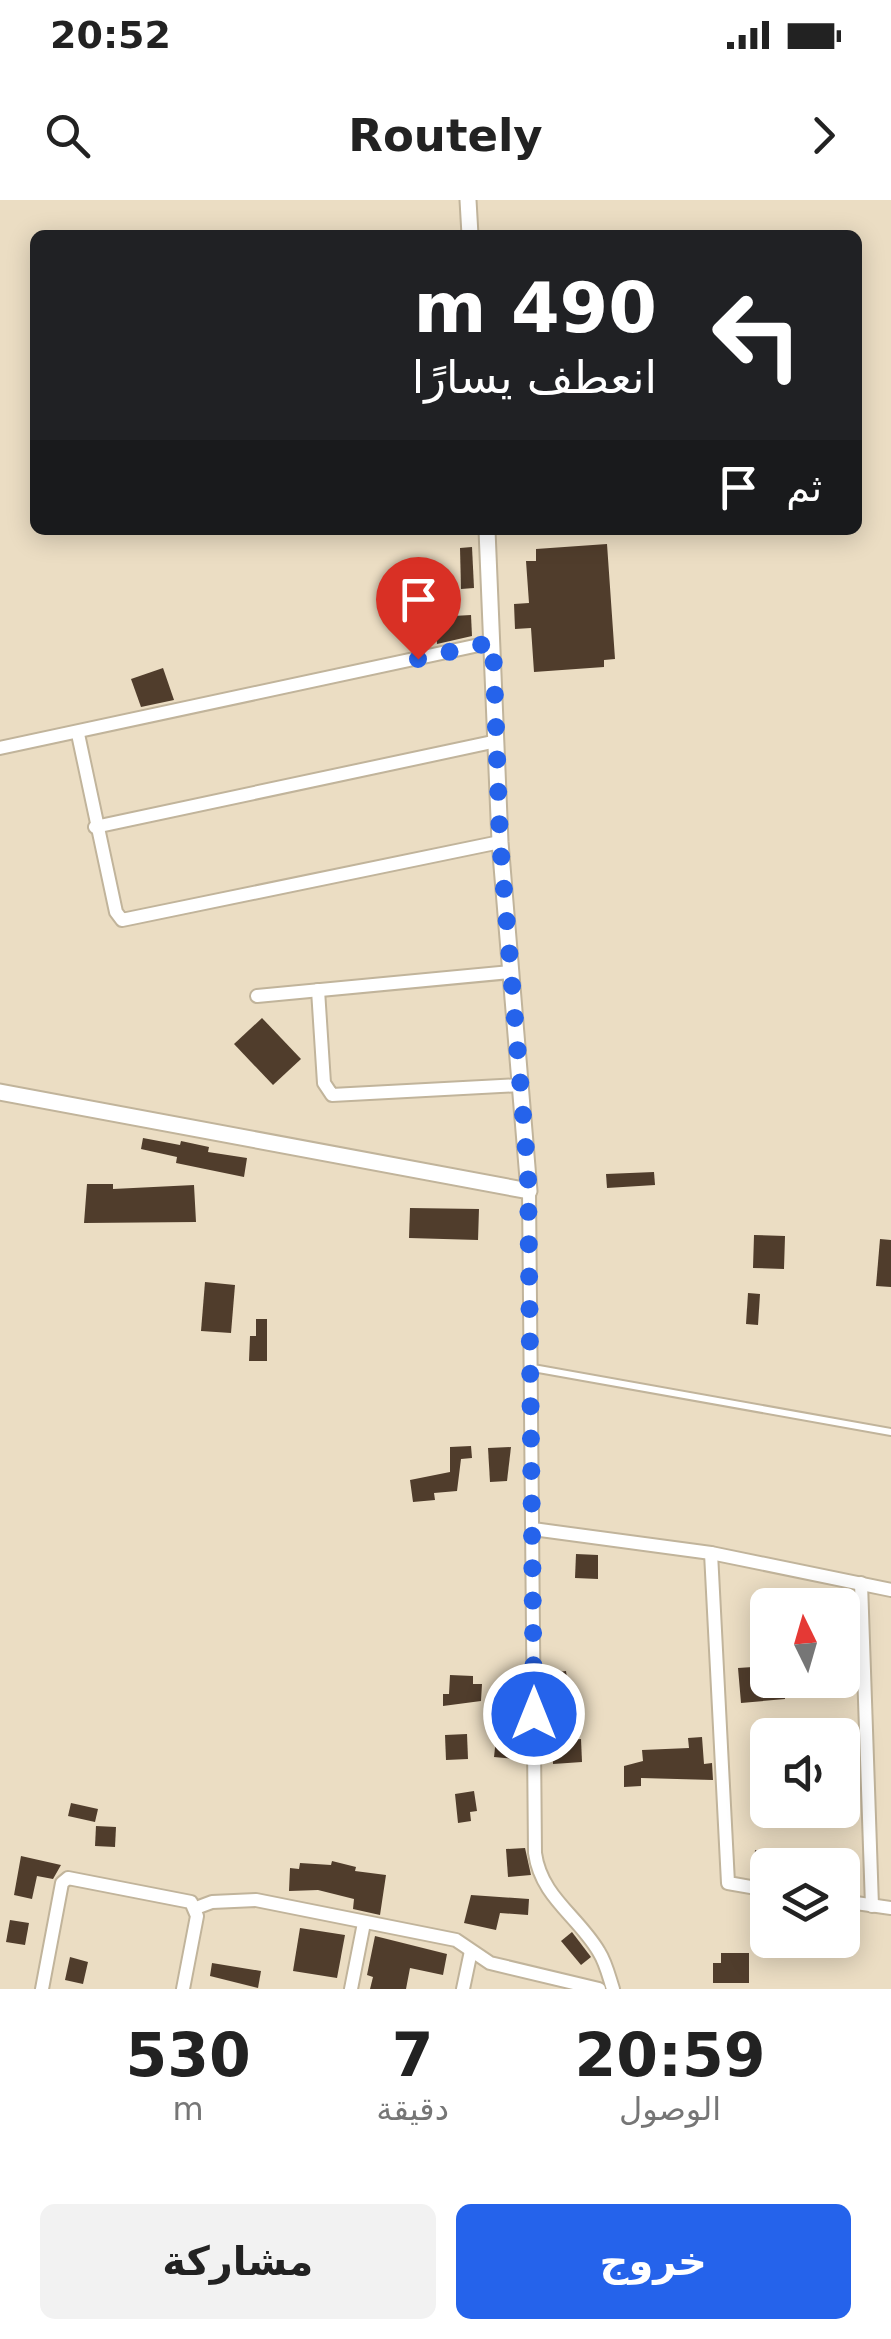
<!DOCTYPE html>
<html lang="ar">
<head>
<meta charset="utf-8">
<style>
  :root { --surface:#fff; --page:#f2f2f2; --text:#222; --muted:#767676; --accent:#2563eb }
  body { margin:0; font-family:"DejaVu Sans","Noto Sans Arabic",sans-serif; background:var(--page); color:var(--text); direction:rtl; height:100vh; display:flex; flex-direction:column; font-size:38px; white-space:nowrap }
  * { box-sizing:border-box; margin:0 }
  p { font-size:32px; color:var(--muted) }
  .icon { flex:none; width:55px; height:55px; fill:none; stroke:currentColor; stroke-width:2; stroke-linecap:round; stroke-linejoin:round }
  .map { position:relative; height:1789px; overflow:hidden; direction:ltr }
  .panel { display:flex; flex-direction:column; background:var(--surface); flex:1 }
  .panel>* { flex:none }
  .top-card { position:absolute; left:30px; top:30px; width:832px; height:305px; border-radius:15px; box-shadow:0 5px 25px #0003; direction:rtl; background:#202124; color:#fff; overflow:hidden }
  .needle { width:65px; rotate:355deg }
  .controls { position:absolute; left:750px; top:1388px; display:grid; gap:20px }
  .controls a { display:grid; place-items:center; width:110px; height:110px; border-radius:15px; background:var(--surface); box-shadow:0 5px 25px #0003; font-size:50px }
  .pin { position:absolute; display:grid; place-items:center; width:85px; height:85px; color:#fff; margin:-102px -42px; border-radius:50% 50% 50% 0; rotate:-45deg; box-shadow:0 0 10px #0007 }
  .pin .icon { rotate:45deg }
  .me { position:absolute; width:110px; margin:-55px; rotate:0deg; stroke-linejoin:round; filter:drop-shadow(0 0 8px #0008) }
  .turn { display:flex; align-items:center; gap:35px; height:210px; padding:0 40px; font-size:45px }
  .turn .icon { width:130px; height:130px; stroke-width:2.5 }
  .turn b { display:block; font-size:70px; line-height:85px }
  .then { display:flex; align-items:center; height:95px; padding:0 40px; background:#0003; gap:20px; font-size:38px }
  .eta { display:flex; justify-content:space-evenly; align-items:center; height:170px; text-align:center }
  .eta b { font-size:60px; font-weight:600; line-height:70px }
  .cta { display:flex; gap:20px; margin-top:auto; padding:20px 40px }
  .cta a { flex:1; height:115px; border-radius:15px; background:var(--accent); color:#fff; font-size:40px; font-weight:600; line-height:115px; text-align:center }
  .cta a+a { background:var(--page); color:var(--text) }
  .status { display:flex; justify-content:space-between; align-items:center; height:70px; padding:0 50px; background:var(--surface); direction:ltr }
  .status svg { height:28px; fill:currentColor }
  header { display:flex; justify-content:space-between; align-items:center; height:130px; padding:0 40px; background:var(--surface); font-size:45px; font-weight:600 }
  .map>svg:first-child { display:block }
  .building { fill:#503d2c }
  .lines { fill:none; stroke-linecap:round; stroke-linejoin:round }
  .service-casing { stroke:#c1b49b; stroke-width:10 }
  .minor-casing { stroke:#c1b49b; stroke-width:16 }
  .tertiary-casing { stroke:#c1b49b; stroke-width:19 }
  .service { stroke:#fff; stroke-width:6 }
  .minor { stroke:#fff; stroke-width:12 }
  .tertiary { stroke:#fff; stroke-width:15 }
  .route { stroke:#2563eb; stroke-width:18; stroke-dasharray:0 32.4 }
</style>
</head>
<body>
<div class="status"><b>20:52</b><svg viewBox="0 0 49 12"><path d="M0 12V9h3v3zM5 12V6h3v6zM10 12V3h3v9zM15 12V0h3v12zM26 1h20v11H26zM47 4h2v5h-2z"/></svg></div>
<header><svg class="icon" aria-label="forward" viewBox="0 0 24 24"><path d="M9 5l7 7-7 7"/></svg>Routely<svg class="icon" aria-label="search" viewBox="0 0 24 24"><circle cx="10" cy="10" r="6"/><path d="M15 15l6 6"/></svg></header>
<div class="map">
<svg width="891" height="1789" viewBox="0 0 891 1789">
  <rect width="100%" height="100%" fill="#ebddc3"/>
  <g class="building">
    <polygon points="607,344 615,459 604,460 604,467 534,472 531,428 515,429 514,404 529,403 526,361 536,361 536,349"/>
    <polygon points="472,347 474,388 461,389 460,348"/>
    <polygon points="471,415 472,436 437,444 435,417"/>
    <polygon points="163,468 174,500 141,507 131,479"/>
    <polygon points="262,818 301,859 273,885 234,844"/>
    <polygon points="143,938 180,945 181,941 209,947 208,952 247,958 244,977 176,963 177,957 141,949"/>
    <polygon points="654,972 655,985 607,988 606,974"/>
    <polygon points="87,984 113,984 113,989 194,985 196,1022 84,1023"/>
    <polygon points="410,1008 479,1009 478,1040 409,1038"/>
    <polygon points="754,1035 785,1036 784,1069 753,1068"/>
    <polygon points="880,1039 891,1040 891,1087 876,1086"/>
    <polygon points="205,1082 235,1085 231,1133 201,1131"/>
    <polygon points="748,1093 760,1094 758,1125 746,1124"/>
    <polygon points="256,1119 267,1119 267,1161 249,1161 250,1136 256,1136"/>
    <polygon points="471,1246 472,1258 461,1259 457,1291 434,1293 435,1300 413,1302 410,1280 450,1272 450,1247"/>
    <polygon points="511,1247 507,1281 490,1282 488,1248"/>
    <polygon points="576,1354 598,1355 598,1379 575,1378"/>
    <polygon points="768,1466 768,1480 784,1480 785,1499 741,1503 738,1468"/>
    <polygon points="566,1471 570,1499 554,1501 550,1473"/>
    <polygon points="450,1475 473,1476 473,1484 482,1484 481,1501 443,1506 443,1494 449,1494"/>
    <polygon points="497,1530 524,1530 524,1560 494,1557"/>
    <polygon points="467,1534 468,1559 446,1560 445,1535"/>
    <polygon points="702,1537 704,1564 712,1563 713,1580 641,1578 641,1586 624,1587 624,1566 643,1561 642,1550 689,1548 688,1538"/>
    <polygon points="581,1539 582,1562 553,1564 552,1541"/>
    <polygon points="474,1591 477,1611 470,1612 471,1621 458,1623 455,1594"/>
    <polygon points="71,1603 98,1609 95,1622 68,1616"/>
    <polygon points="96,1626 116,1627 115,1647 95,1646"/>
    <polygon points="525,1648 531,1675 508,1677 506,1649"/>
    <polygon points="755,1650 774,1655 768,1676 753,1674"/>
    <polygon points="21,1656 61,1665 53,1679 37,1676 32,1699 14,1695"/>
    <polygon points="332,1661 356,1667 355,1671 386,1675 380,1715 353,1709 354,1699 318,1690 289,1691 290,1668 299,1669 300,1663 331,1665"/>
    <polygon points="471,1695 529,1699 528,1715 500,1713 496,1730 464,1723"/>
    <polygon points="10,1720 29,1723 25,1745 6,1742"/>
    <polygon points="300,1728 345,1735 337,1778 293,1771"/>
    <polygon points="572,1732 591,1757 581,1765 561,1741"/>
    <polygon points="375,1736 447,1754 443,1775 410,1768 406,1789 370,1789 373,1777 367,1775"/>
    <polygon points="721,1753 749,1753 749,1783 713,1783 713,1763 721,1763"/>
    <polygon points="70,1757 88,1762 83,1784 65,1780"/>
    <polygon points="212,1763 261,1771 258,1788 210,1776"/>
  </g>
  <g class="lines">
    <defs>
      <polyline id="service" points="533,1168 891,1232"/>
      <g id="minor">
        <polyline points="78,534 116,712 122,720 500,642"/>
        <polyline points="0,548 493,442"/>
        <polyline points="95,627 497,541"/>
        <polyline points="318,790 324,883 332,895 521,885"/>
        <polyline points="257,796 511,772"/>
        <path d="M 529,991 L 535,1653 C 541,1697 578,1716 599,1752 C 606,1763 609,1777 613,1789"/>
        <polyline points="533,1329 711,1353 891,1390"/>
        <polyline points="711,1353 728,1683 768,1690"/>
        <polyline points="861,1383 872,1706"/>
        <polyline points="842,1701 891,1708"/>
        <polyline points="196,1708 212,1702 256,1700 456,1740 490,1763 599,1789"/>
        <polyline points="42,1789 62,1683 68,1678 191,1702 197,1716 183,1789"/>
        <polyline points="351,1789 364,1723"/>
        <polyline points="463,1789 471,1751"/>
      </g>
      <g id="tertiary">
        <polyline points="468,0 470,35"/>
        <polyline points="0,892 529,991 500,642 487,330"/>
      </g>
    </defs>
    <use href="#service" class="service-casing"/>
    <use href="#minor" class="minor-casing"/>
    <use href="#tertiary" class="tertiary-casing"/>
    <use href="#service" class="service"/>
    <use href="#minor" class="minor"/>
    <use href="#tertiary" class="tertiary"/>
  </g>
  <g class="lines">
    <polyline class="route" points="418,459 493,442 500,642 528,974 534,1514"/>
  </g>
</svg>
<div class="controls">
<a><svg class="needle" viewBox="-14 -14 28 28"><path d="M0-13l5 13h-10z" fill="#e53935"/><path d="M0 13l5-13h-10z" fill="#767676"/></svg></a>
<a><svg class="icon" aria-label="sound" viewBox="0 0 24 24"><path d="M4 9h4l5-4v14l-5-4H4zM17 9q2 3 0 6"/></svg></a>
<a><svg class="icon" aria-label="layers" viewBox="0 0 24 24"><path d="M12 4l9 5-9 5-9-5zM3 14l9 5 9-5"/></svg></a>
</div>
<div class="pin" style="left:418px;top:459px;background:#d93025"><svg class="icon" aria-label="arrive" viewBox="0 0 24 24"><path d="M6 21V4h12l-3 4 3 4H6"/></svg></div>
<svg class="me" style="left:534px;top:1514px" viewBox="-20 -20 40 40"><circle r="17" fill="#2563eb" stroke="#fff" stroke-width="3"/><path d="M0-11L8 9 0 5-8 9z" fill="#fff"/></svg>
<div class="top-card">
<div class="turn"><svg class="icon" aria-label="left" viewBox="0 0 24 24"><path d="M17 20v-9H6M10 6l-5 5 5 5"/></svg><div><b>490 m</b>انعطف يسارًا</div></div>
<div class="then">ثم<svg class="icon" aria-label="arrive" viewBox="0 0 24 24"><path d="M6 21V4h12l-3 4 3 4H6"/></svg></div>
</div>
</div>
<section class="panel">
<div class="eta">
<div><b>20:59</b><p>الوصول</p></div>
<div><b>7</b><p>دقيقة</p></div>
<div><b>530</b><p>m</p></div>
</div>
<div class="cta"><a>خروج</a><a>مشاركة</a></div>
</section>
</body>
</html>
